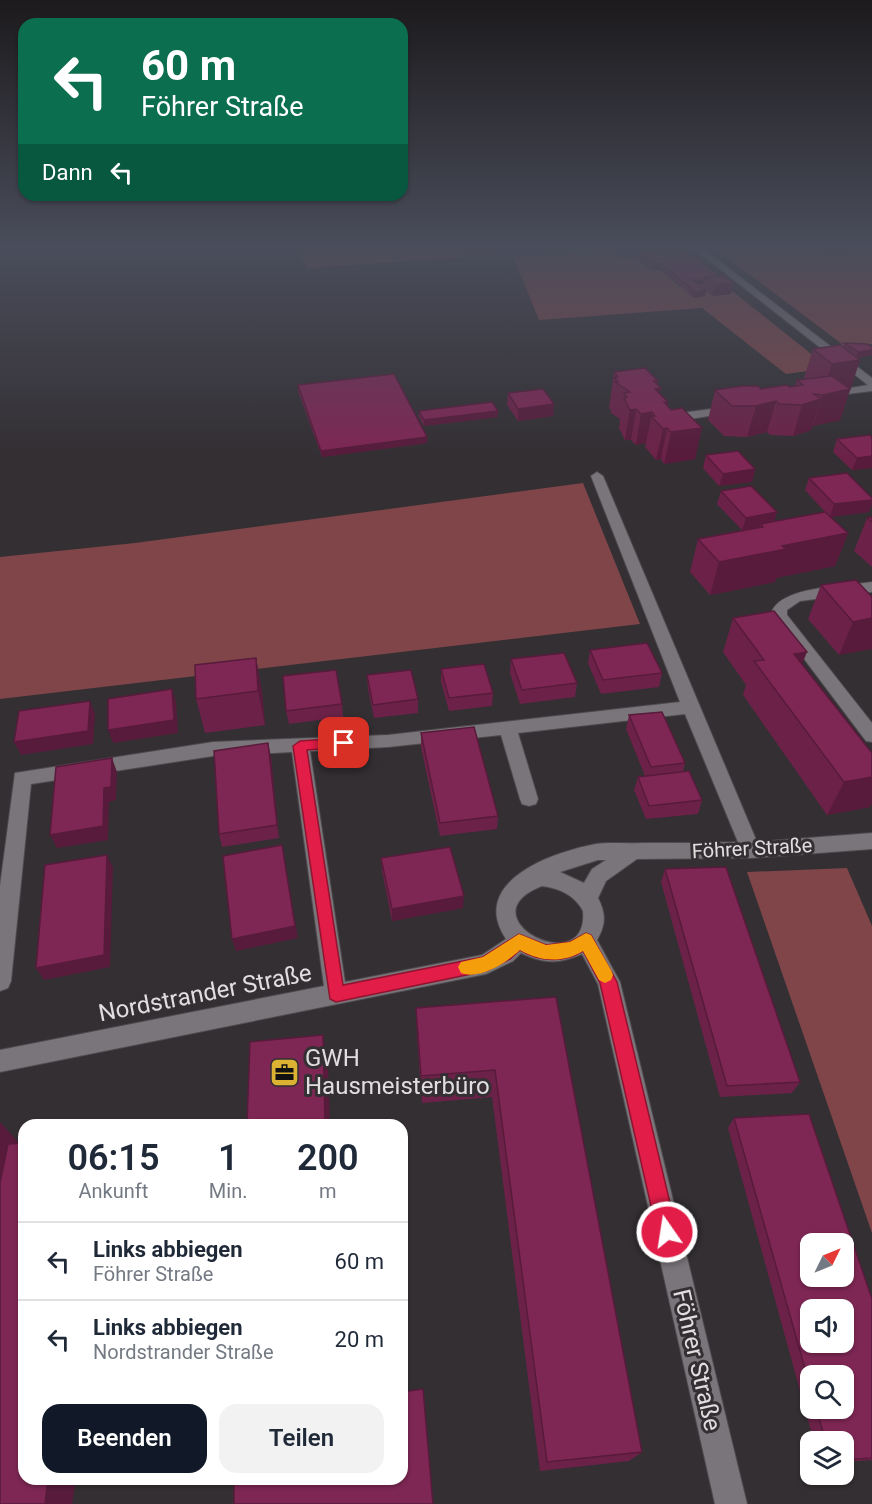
<!DOCTYPE html>
<html lang="de">
<head>
<meta charset="utf-8">
<style>
  :root { --surface:#fff; --page:#f2f2f3; --text:#1f2937; --muted:#747a83; --line:#e0e1e3; --accent:#111827 }
  body { margin:0; font-family:Roboto,sans-serif; background:var(--page); color:var(--text); height:100vh; display:flex; flex-direction:column; font-size:22px; white-space:nowrap }
  * { box-sizing:border-box; margin:0 }
  p { font-size:20px; color:var(--muted) }
  .icon { flex:none; width:33px; height:33px; fill:none; stroke:currentColor; stroke-width:2; stroke-linecap:round; stroke-linejoin:round }
  .map { position:relative; flex:1; overflow:hidden }
  .side { position:absolute; left:18px; top:1119px; width:390px; height:366px; display:flex; flex-direction:column; background:var(--surface); border-radius:18px; box-shadow:0 2px 4px #0004 }
  .side>* { flex:none }
  .banner { position:absolute; left:18px; top:18px; width:390px; height:183px; border-radius:18px; box-shadow:0 2px 4px #0004; background:#0b6e4f; color:#fff; overflow:hidden }
  .needle { width:39px; rotate:47deg }
  .controls { position:absolute; left:800px; top:1233px; display:grid; gap:12px }
  .controls a { display:grid; place-items:center; width:54px; height:54px; border-radius:12px; background:var(--surface); box-shadow:0 2px 4px #0004; font-size:30px }
  .pin { position:absolute; display:grid; place-items:center; width:51px; height:51px; color:#fff; margin:-26px; border-radius:12px; box-shadow:0 3px 9px #0006 }
  .me { position:absolute; width:66px; margin:-33px; rotate:347deg; stroke-linejoin:round; filter:drop-shadow(0 0 4px #0008) }
  .turn { display:flex; align-items:center; gap:21px; height:126px; padding:0 24px; font-size:27px }
  .turn .icon { width:78px; height:78px; stroke-width:2.5 }
  .turn b { display:block; font-size:42px; line-height:51px }
  .then { display:flex; align-items:center; height:57px; padding:0 24px; background:#0003; gap:12px; font-size:22px }
  .eta { display:flex; justify-content:space-evenly; align-items:center; height:102px; text-align:center }
  .eta b { font-size:36px; font-weight:600; line-height:42px }
  .button { display:flex; gap:12px; margin-top:auto; padding:12px 24px }
  .button a { flex:1; height:69px; border-radius:18px; background:var(--accent); color:#fff; font-size:24px; font-weight:600; line-height:69px; text-align:center }
  .button a+a { background:var(--page); color:var(--text) }
  ul { padding:0; list-style:none }
  li { display:flex; align-items:center; gap:18px; height:78px; padding:0 24px; border-top:2px solid var(--line) }
  li div { flex:1 }
  li b { display:block; font-size:22px }
  li em { font-style:normal }
  .map>svg:first-child { display:block }
  .green { fill:#7f4549 }
  .lines { fill:none; stroke-linecap:round; stroke-linejoin:round }
  .minor-casing { stroke:#4e4b4e; stroke-width:2 }
  .minor { fill:#7a757a; fill-rule:evenodd }
  .wall { fill:#6c2248; fill-rule:evenodd }
  .shaded-wall { fill:#581b3b }
  .building { fill:#7e2754; stroke:#581b3b; stroke-width:1.5; fill-rule:evenodd }
  .route { fill:#e11d48; stroke:#92132f; stroke-width:1.5 }
  .slow { fill:#f59e0b }
  .labels { text-anchor:middle; stroke-width:6; stroke-linejoin:round; paint-order:stroke }
  .street-label { font-size:20px; fill:#e1dee0; stroke:#332f33 }
  .near-street-label { font-size:24px; fill:#e1dee0; stroke:#332f33 }
  .near-poi-label { font-size:24px; fill:#e1dee0; stroke:#332f33; text-anchor:start }
</style>
</head>
<body>
<div class="map">
<svg width="872" height="1504" viewBox="0 0 872 1504">
  <rect width="100%" height="100%" fill="#332f33"/>
  <g class="green">
    <polygon points="345,247 497,247 498,255 307,268 297,250"/>
    <polygon points="713,247 872,247 872,344 841,346 842,344"/>
    <polygon points="614,249 622,258 636,257 652,271 661,270 680,287 722,283 829,368 786,374 702,308 539,320 513,256"/>
    <polygon points="583,483 640,624 0,699 0,557 135,543"/>
    <polygon points="847,868 872,926 872,1233 747,872"/>
  </g>
  <g class="lines">
    <defs>
      <g id="minor">
        <polygon points="692,247 701,247 872,378 872,391 822,397 822,393 868,385"/>
        <polygon points="734,406 738,407 738,411 673,422 667,418 673,414"/>
        <path d="M 597,472 L 603,476 L 757,842 L 872,833 L 872,849 L 751,858 L 637,859 L 606,881 L 598,898 C 606,914 606,924 597,940 L 620,982 L 747,1504 L 715,1504 L 598,984 L 582,954 C 559,964 544,964 521,953 L 513,961 L 486,974 L 0,1072 L 0,1050 L 324,986 L 292,752 L 213,756 L 31,784 L 11,981 L 8,988 L 0,991 L 0,886 L 15,773 L 213,742 L 388,735 L 680,702 L 591,476 ZM 685,714 L 738,842 C 706,843 674,843 642,843 C 627,844 610,842 596,844 C 552,852 468,882 506,939 L 482,955 L 345,982 L 310,751 L 388,747 L 501,735 L 520,799 L 522,804 L 529,806 L 536,804 L 538,799 L 518,733 ZM 598,860 L 606,860 L 592,869 L 584,883 L 560,872 ZM 542,886 C 558,888 575,895 583,911 C 589,982 462,917 542,886 Z"/>
        <path d="M 872,582 L 872,592 L 800,601 L 787,610 L 787,615 L 872,723 L 872,742 L 866,741 L 771,615 C 776,586 847,586 872,582 Z"/>
      </g>
    </defs>
    <use href="#minor" class="minor-casing"/>
    <use href="#minor" class="minor"/>
  </g>
  <g class="wall">
    <polygon points="463,247 496,247 496,250 467,253"/>
    <polygon points="653,247 686,247 685,251 719,276 734,283 731,294 713,296 703,288 704,285 699,285 705,296 694,298 660,268 652,269 636,256 637,250 652,252"/>
    <polygon points="828,247 847,251 845,256 833,257 827,252"/>
    <polygon points="844,343 872,347 872,355 857,358 860,360 840,420 812,426 811,430 793,436 770,435 767,432 747,437 724,436 708,420 715,390 761,389 795,386 797,380 805,379 804,378 813,349 843,347"/>
    <polygon points="614,372 657,385 660,394 695,459 664,464 661,459 656,460 645,447 646,443 636,445 631,440 625,440 619,428 620,419 611,413 611,410 609,408"/>
    <polygon points="298,385 427,443 322,457 298,391"/>
    <polygon points="508,393 553,416 518,421 507,405"/>
    <polygon points="419,411 498,411 498,417 424,426 419,417"/>
    <polygon points="872,438 872,468 852,470 833,452 837,439"/>
    <polygon points="706,455 755,469 752,482 719,486 703,468"/>
    <polygon points="809,478 869,512 831,517 848,533 835,566 776,578 775,582 710,595 690,572 698,539 742,530 717,504 721,491 777,512 774,521 825,512 805,490"/>
    <polygon points="872,517 872,567 854,551 867,518"/>
    <polygon points="821,585 872,597 839,655 808,619"/>
    <polygon points="733,618 802,664 870,807 827,815 743,695 746,685 723,652"/>
    <polygon points="590,650 662,673 659,687 601,694 588,663"/>
    <polygon points="256,658 262,692 265,725 205,733 196,699"/>
    <polygon points="511,659 577,683 575,697 520,704 510,673"/>
    <polygon points="441,669 493,693 492,706 449,711 441,682"/>
    <polygon points="367,675 418,699 418,713 374,718 368,689"/>
    <polygon points="342,704 343,717 289,724 286,711"/>
    <polygon points="629,715 685,763 683,772 702,800 698,814 646,819 634,790 638,777 645,776 626,729"/>
    <polygon points="421,733 498,816 497,829 440,836 421,747"/>
    <polygon points="271,757 279,838 222,847 219,834"/>
    <polygon points="381,858 463,908 392,921 382,871"/>
    <polygon points="665,869 800,1082 792,1093 720,1097 661,882"/>
    <polygon points="556,997 642,1452 629,1461 540,1471 492,1097 422,1103 417,1037 416,1008"/>
    <path d="M 734,1118 L 872,1299 L 872,1460 L 843,1462 L 843,1442 L 814,1442 L 728,1128 ZM 810,1376 L 843,1408 L 810,1408 Z"/>
  </g>
  <g class="shaded-wall">
    <polygon points="468,247 496,247 496,250 467,253"/>
    <polygon points="672,247 686,247 684,254 670,255"/>
    <polygon points="661,263 660,268 652,269 653,264"/>
    <polygon points="705,279 704,285 692,286 693,280"/>
    <polygon points="734,283 731,294 713,296 715,285"/>
    <polygon points="706,291 705,296 694,298 695,292"/>
    <polygon points="872,350 872,355 856,358 858,352"/>
    <polygon points="860,360 840,420 813,426 832,364"/>
    <polygon points="654,381 658,381 656,389 661,388 655,419 655,416 652,412 646,443 636,445 641,414"/>
    <polygon points="821,399 811,430 793,436 802,405"/>
    <polygon points="776,401 767,432 747,437 756,406"/>
    <polygon points="664,402 668,402 663,429 667,428 661,459 656,460 663,429"/>
    <polygon points="554,404 553,416 518,421 518,409"/>
    <polygon points="636,409 631,440 625,440 630,410"/>
    <polygon points="498,411 498,417 424,426 424,420"/>
    <polygon points="702,428 695,459 664,464 671,432"/>
    <polygon points="427,437 427,443 322,457 321,451"/>
    <polygon points="872,456 872,468 852,470 857,458"/>
    <polygon points="755,469 752,482 719,486 723,474"/>
    <polygon points="872,500 872,504 869,512 830,517 834,504"/>
    <polygon points="777,512 773,525 761,524 759,527 742,530 746,518"/>
    <polygon points="848,533 835,566 776,578 775,582 710,595 719,562 782,546"/>
    <polygon points="872,618 872,649 839,655 853,622"/>
    <polygon points="807,652 793,686 794,654"/>
    <polygon points="256,658 262,692 265,725 258,691"/>
    <polygon points="172,689 176,702 178,733 113,743 108,730"/>
    <polygon points="90,701 95,714 93,744 21,755 14,742"/>
    <polygon points="268,743 271,757 279,838 277,825"/>
    <polygon points="112,758 117,772 116,800 109,802 108,840 57,848 50,835 104,788"/>
    <polygon points="872,777 872,803 870,807 827,815 844,782"/>
    <polygon points="282,845 298,938 236,951 232,939"/>
    <polygon points="107,855 113,868 110,967 44,980 36,968"/>
    <polygon points="464,896 463,908 392,921 392,909"/>
    <polygon points="323,1035 328,1063 330,1125 325,1125"/>
    <polygon points="0,1122 21,1145 0,1233"/>
    <polygon points="48,1479 76,1479 72,1504 45,1504"/>
  </g>
  <g class="building">
    <polygon points="653,247 667,247 673,252 687,251 719,276 705,277 705,279 693,280 706,291 695,292 661,263 653,264 637,250 660,253"/>
    <polygon points="828,247 841,247 847,251 834,252"/>
    <polygon points="724,276 734,283 715,285 705,277"/>
    <polygon points="844,343 867,344 872,347 872,350 858,352"/>
    <polygon points="840,345 860,360 832,364 813,349"/>
    <polygon points="645,368 658,381 654,381 661,388 655,389 668,402 664,402 671,410 682,408 702,428 671,432 667,428 663,429 651,416 655,416 652,412 641,414 636,409 630,410 624,398 627,397 624,393 630,392 615,382 618,382 614,377 618,377 614,372"/>
    <polygon points="394,374 427,437 321,451 298,385"/>
    <polygon points="832,376 850,389 823,395 814,394 821,399 802,405 779,404 776,401 756,406 732,406 715,390 742,386 758,386 761,389 787,385 789,387 803,385 797,380"/>
    <polygon points="543,389 554,404 518,409 508,393"/>
    <polygon points="492,402 498,411 424,420 419,411"/>
    <polygon points="870,435 872,438 872,456 857,458 837,439"/>
    <polygon points="738,451 755,469 723,474 706,455"/>
    <polygon points="847,473 872,498 872,500 834,504 809,478"/>
    <polygon points="751,486 777,512 746,518 721,491"/>
    <polygon points="825,512 848,533 782,546 786,549 719,562 698,539 763,527 761,524"/>
    <polygon points="872,517 872,522 867,518"/>
    <polygon points="856,580 872,597 872,618 853,622 821,585"/>
    <polygon points="774,611 807,652 794,654 872,753 872,777 844,782 754,661 764,660 733,618"/>
    <polygon points="647,643 662,673 603,680 590,650"/>
    <polygon points="564,653 577,683 522,690 511,659"/>
    <polygon points="256,658 258,691 196,699 195,665"/>
    <polygon points="484,664 493,693 449,698 441,669"/>
    <polygon points="336,670 342,704 286,711 283,676"/>
    <polygon points="411,670 418,699 373,705 367,675"/>
    <polygon points="172,689 174,720 108,730 108,699"/>
    <polygon points="90,701 88,731 14,742 19,711"/>
    <polygon points="662,712 685,763 651,767 629,715"/>
    <polygon points="474,727 498,816 440,823 421,733"/>
    <polygon points="268,743 277,825 219,834 214,751"/>
    <polygon points="112,758 111,787 104,788 103,826 50,835 56,767"/>
    <polygon points="689,771 702,800 649,806 638,777"/>
    <polygon points="282,845 295,926 232,939 223,856"/>
    <polygon points="450,847 464,896 392,909 381,858"/>
    <polygon points="107,855 104,955 36,968 45,865"/>
    <polygon points="726,867 800,1082 727,1086 665,869"/>
    <polygon points="556,997 642,1452 547,1462 495,1070 421,1076 416,1008"/>
    <polygon points="323,1035 325,1125 247,1125 250,1042"/>
    <path d="M 809,1114 L 872,1299 L 872,1458 L 843,1460 L 843,1442 L 826,1442 L 816,1408 L 843,1408 L 843,1376 L 810,1376 L 810,1386 L 734,1118 ZM 810,1244 L 843,1244 L 843,1276 L 810,1276 ZM 810,1310 L 843,1310 L 843,1342 L 810,1342 Z"/>
    <polygon points="24,1143 24,1479 48,1479 45,1504 0,1504 0,1183 8,1144"/>
    <polygon points="423,1389 433,1504 234,1504 234,1479 402,1479 402,1392"/>
  </g>
  <linearGradient id="sky" x2="0" y2="1"><stop stop-color="#1c1a1c"/><stop offset="0.54" stop-color="#4a4d5b"/><stop offset="1" stop-color="#4a4d5b" stop-opacity="0"/></linearGradient>
  <rect width="872" height="457" fill="url(#sky)"/>
  <path class="route" d="M 344,738 L 351,743 L 349,747 L 307,750 L 343,985 L 483,957 L 519,934 L 546,945 L 570,942 L 586,933 L 591,935 L 617,982 L 677,1232 L 674,1239 L 667,1242 L 660,1239 L 657,1232 L 600,983 L 583,951 C 564,963 540,962 520,950 L 510,959 L 486,971 L 336,1002 L 330,999 L 293,746 L 300,741 Z"/>
  <path class="slow" d="M 586,933 L 591,935 L 611,970 L 613,975 L 611,980 L 605,983 L 599,980 L 583,951 C 564,963 540,962 520,950 C 506,963 480,980 461,973 L 458,967 L 461,962 L 483,957 L 519,934 L 546,945 L 570,942 Z"/>
  <defs>
    <symbol id="office-square" viewBox="-11 -11 22 22"><rect x="-9" y="-9" width="18" height="18" rx="4" fill="#dcb233" stroke="#332f33"/><path d="M-6-3h4V-5.5h4V-3h4V5H-6ZM-1-4.5V-3h2v-1.5ZM-6 0V1H6V0Z" fill="#111"/></symbol>
  </defs>
  <g fill-rule="evenodd">
    <use href="#office-square" x="268" y="1056" width="33" height="33"/>
  </g>
  <g class="labels">
    <g class="street-label">
      <text transform="translate(752 848) rotate(-3)" y="7">Föhrer Straße</text>
    </g>
    <g class="near-street-label">
      <text transform="translate(205 993) rotate(-11)" y="8">Nordstrander Straße</text>
      <text transform="translate(697 1360) rotate(77)" y="8">Föhrer Straße</text>
    </g>
    <g class="near-poi-label">
      <text x="305" y="1066">GWH<tspan x="305" dy="28">Hausmeisterbüro</tspan></text>
    </g>
  </g>
</svg>
<div class="controls">
<a><svg class="needle" viewBox="-14 -14 28 28"><path d="M0-13l5 13h-10z" fill="#e53935"/><path d="M0 13l5-13h-10z" fill="#747a83"/></svg></a>
<a><svg class="icon" aria-label="sound" viewBox="0 0 24 24"><path d="M4 9h4l5-4v14l-5-4H4zM17 9q2 3 0 6"/></svg></a>
<a><svg class="icon" aria-label="search" viewBox="0 0 24 24"><circle cx="10" cy="10" r="6"/><path d="M15 15l6 6"/></svg></a>
<a><svg class="icon" aria-label="layers" viewBox="0 0 24 24"><path d="M12 4l9 5-9 5-9-5zM3 14l9 5 9-5"/></svg></a>
</div>
<div class="pin" style="left:344px;top:743px;background:#d93025"><svg class="icon" aria-label="arrive" viewBox="0 0 24 24"><path d="M6 21V4h12l-3 4 3 4H6"/></svg></div>
<svg class="me" style="left:667px;top:1232px" viewBox="-20 -20 40 40"><circle r="17" fill="#e11d48" stroke="#fff" stroke-width="3"/><path d="M0-11L8 9 0 5-8 9z" fill="#fff"/></svg>
<div class="banner">
<div class="turn"><svg class="icon" aria-label="left" viewBox="0 0 24 24"><path d="M17 20v-9H6M10 6l-5 5 5 5"/></svg><div><b>60 m</b>Föhrer Straße</div></div>
<div class="then">Dann<svg class="icon" aria-label="left" viewBox="0 0 24 24"><path d="M17 20v-9H6M10 6l-5 5 5 5"/></svg></div>
</div>
<section class="side">
<div class="eta">
<div><b>06:15</b><p>Ankunft</p></div>
<div><b>1</b><p>Min.</p></div>
<div><b>200</b><p>m</p></div>
</div>
<ul>
<li><svg class="icon" aria-label="left" viewBox="0 0 24 24"><path d="M17 20v-9H6M10 6l-5 5 5 5"/></svg><div><b>Links abbiegen</b><p>Föhrer Straße</p></div><em>60 m</em></li>
<li><svg class="icon" aria-label="left" viewBox="0 0 24 24"><path d="M17 20v-9H6M10 6l-5 5 5 5"/></svg><div><b>Links abbiegen</b><p>Nordstrander Straße</p></div><em>20 m</em></li>
</ul>
<div class="button"><a>Beenden</a><a>Teilen</a></div>
</section>
</div>
</body>
</html>
